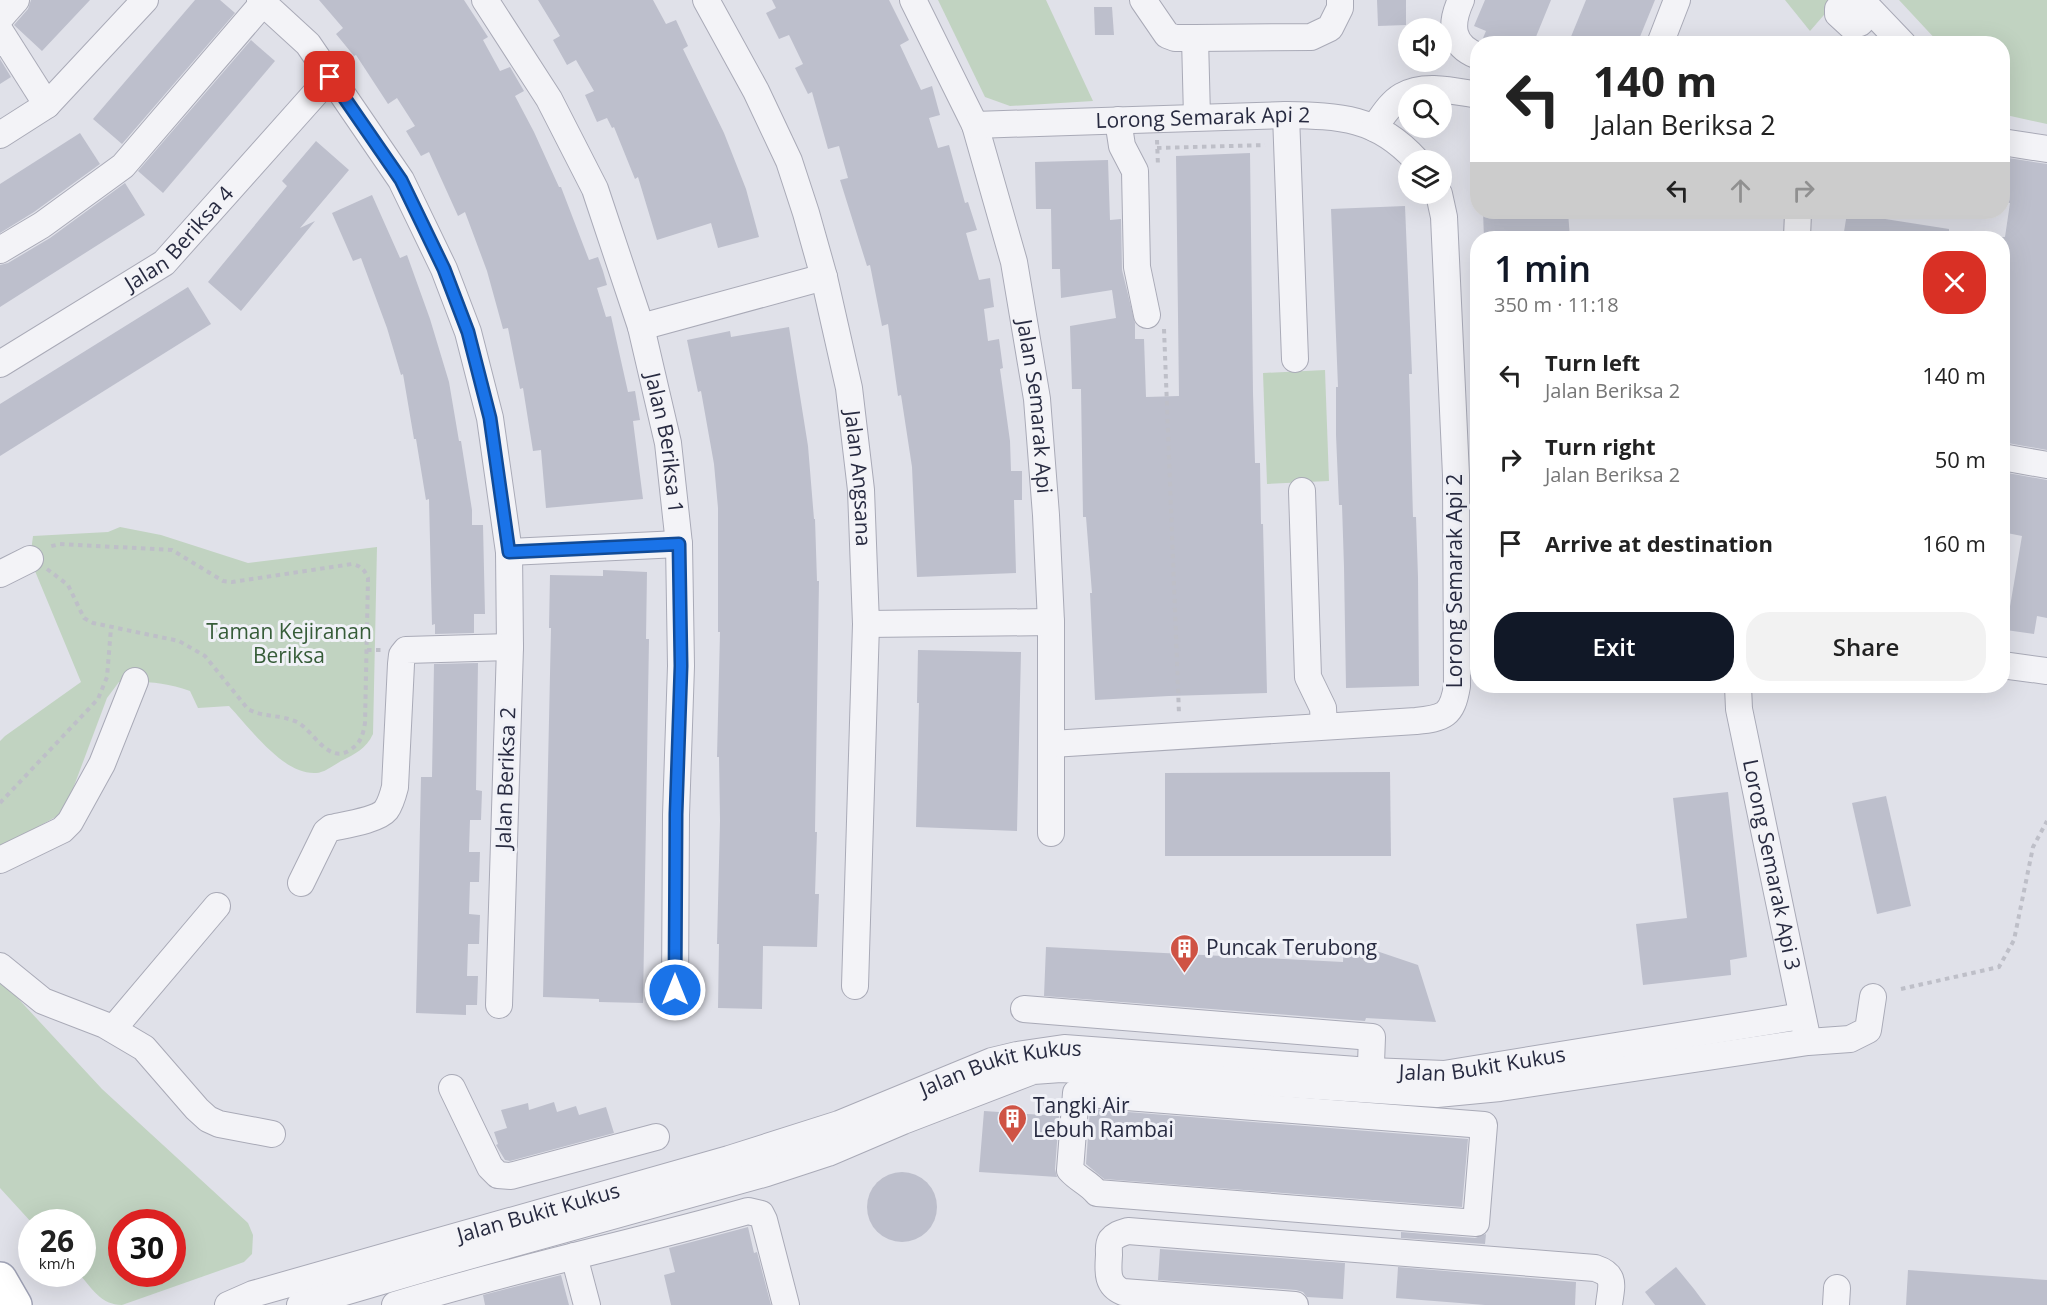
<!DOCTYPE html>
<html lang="en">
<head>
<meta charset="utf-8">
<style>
  :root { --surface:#fff; --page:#f2f2f2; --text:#222; --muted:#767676; --accent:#111827 }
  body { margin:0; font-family:"Open Sans",sans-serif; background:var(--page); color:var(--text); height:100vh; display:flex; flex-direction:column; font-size:22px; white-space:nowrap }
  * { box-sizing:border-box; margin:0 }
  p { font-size:20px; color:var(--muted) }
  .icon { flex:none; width:33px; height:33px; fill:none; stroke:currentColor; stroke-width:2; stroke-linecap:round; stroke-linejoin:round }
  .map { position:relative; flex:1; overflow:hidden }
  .side { position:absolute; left:1470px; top:231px; width:540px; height:462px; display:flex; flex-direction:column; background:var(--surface); border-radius:24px; box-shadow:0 6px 24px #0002 }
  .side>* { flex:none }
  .top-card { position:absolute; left:1470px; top:36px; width:540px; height:183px; border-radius:24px; box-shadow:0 6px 24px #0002; background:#fff; color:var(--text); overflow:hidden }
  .fabs { position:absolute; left:1398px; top:18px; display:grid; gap:12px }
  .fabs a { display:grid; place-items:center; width:54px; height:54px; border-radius:50%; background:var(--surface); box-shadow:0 6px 24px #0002; font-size:30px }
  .speed { position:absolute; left:18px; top:1209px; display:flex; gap:12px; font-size:30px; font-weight:700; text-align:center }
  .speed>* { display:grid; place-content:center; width:78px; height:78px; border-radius:50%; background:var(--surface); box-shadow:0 6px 24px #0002; line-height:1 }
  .speed small { font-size:15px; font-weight:400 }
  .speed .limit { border:9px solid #d22; background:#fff; color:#111 }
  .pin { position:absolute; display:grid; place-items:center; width:51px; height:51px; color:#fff; margin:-26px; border-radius:12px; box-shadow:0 3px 9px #0006 }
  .me { position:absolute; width:66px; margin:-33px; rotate:0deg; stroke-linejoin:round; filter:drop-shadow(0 0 4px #0008) }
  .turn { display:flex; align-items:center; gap:21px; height:126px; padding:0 24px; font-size:27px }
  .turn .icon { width:78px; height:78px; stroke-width:2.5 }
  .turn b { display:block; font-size:42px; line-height:51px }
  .lanes { display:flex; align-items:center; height:57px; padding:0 24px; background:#0003; justify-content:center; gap:30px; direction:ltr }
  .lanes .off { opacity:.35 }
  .round { display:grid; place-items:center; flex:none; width:63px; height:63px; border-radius:24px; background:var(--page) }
  .headline { display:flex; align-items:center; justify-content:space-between; height:102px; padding:0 24px }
  h1 { font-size:36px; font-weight:600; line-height:45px; color:var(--accent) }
  .action { display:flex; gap:12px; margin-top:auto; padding:12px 24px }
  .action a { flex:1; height:69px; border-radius:24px; background:var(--accent); color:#fff; font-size:24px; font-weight:600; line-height:69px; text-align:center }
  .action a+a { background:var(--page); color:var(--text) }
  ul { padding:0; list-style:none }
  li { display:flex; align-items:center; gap:18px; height:84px; padding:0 24px }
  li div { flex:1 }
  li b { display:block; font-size:22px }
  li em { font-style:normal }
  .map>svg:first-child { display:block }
  .green { fill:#c1d3c1; fill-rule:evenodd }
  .building { fill:#bdbfcc }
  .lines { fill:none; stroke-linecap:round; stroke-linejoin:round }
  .minor-casing { stroke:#a9aab7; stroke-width:28 }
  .major-casing { stroke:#9fa2b5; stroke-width:36 }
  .path { stroke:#bebfc8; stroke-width:4; stroke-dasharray:4.5 4.5; stroke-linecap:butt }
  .minor { stroke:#f3f3f7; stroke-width:26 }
  .major { stroke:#fff; stroke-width:33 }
  .route-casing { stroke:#114b97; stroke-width:15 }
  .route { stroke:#1a73e8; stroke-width:10 }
  .labels { text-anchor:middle; stroke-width:6; stroke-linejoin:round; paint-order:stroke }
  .street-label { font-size:21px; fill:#282b41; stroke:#f0f1f7 }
  .park-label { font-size:21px; fill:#365c38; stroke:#f0f1f7 }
  .poi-label { font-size:21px; fill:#282b41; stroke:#f0f1f7; text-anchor:start }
</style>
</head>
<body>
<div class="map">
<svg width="2047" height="1305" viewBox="0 0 2047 1305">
  <rect width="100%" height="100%" fill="#e0e1e9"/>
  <g class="green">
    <polygon points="938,0 1046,0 1093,101 1010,106 985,97"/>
    <polygon points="1785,0 1837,0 1810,31"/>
    <polygon points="1899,0 2047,0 2047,124 2006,115 2003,112 2002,44 1939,43"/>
    <polygon points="1325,370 1329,481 1267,484 1263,373"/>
    <path d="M 120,527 L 161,535 L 248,563 L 377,547 L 373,734 C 366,749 355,754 341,761 C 334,765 324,773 316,773 C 283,775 250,728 229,706 L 198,708 L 190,691 C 165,682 145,681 119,682 L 107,698 L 68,802 L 59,815 L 0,848 L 0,741 L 5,736 L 81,682 L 30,559 L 33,536 L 108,532 Z"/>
    <path d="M 0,979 L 102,1089 L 248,1223 L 253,1235 L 252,1254 L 244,1262 L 122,1305 C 101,1305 92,1288 79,1274 L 82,1274 L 82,1222 L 32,1223 L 0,1188 ZM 122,1222 L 172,1222 L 172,1274 L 122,1274 Z"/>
  </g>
  <g class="building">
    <polygon points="31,0 90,0 42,51 14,25 28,9"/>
    <polygon points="195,0 220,0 235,13 122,144 93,119"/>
    <polygon points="319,0 464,0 488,37 483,40 500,71 510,67 524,91 515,96 534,132 559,187 561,187 589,260 598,257 603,271 607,285 597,288 606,317 611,316 628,392 635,391 640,420 633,421 643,499 546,508 541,450 533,451 523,388 520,389 508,328 503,329 487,271 465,212 458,216 429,152 421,156 406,131 415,126 397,98 388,104 356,55 354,56 336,34 343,28"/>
    <polygon points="538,0 653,0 666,24 676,20 688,46 683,49 724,133 746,189 759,237 718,248 711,223 657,240 638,177 635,179 614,127 612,128 607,118 597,122 585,95 594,91 576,60 567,65 553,40 560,36"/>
    <polygon points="772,0 889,0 909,40 900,45 921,90 932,86 940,115 929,118 938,148 949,145 965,203 968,202 977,230 966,233 979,280 990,278 994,307 984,309 988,341 999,339 1003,368 1000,369 1010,441 1011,471 1022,471 1022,500 1014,500 1016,573 917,577 912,467 901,395 898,396 888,324 882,326 870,265 867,266 840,180 848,178 839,146 828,149 812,92 808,94 795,68 803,64 789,35 779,39 766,13 776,8"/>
    <polygon points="1377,0 1406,0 1406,25 1378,26"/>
    <polygon points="1485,0 1551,0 1533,44 1495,44 1483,38 1486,31 1474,26"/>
    <polygon points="1586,0 1655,0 1637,44 1568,44"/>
    <polygon points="1094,7 1112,7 1114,35 1095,35"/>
    <polygon points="251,40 275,61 163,193 138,171"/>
    <polygon points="0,59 11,77 0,84"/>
    <polygon points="80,133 100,164 34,212 0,233 0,184"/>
    <polygon points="316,141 349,170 300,228 315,221 241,311 208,282 287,186 282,181"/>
    <polygon points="1250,153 1253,393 1255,463 1260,463 1261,524 1263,524 1267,693 1169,696 1095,700 1090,593 1092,593 1086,517 1083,517 1081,389 1072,389 1070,326 1116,318 1112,290 1061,298 1060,269 1052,269 1051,209 1036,209 1035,162 1108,160 1110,220 1121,219 1122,270 1135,323 1135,339 1144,339 1146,397 1179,396 1176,156"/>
    <polygon points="2002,157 2047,164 2047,450 2002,442 2002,237 2005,237 2010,203 2002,202"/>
    <polygon points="125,183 145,215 0,307 0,265 8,263 50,238"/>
    <polygon points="372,195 400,258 407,255 430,319 449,382 459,441 461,441 472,510 472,525 483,525 485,614 474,614 474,633 435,634 435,624 432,625 429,499 426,500 416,439 414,439 403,374 401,375 387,328 361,258 353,261 332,213"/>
    <polygon points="1405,206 1412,374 1409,374 1413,517 1416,517 1418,577 1419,686 1346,688 1344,567 1342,505 1339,505 1336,435 1336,387 1338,387 1331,209"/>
    <polygon points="1483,212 1568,212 1570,238 1484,238"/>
    <polygon points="1847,213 1949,229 1949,238 1843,238"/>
    <polygon points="188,287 211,324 0,456 0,404"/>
    <polygon points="789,327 808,446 814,519 815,519 817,581 819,581 815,832 817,832 815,894 819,894 817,947 763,946 762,1009 718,1008 719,944 717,944 720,821 719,757 717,757 720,632 718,632 718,508 714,464 701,391 698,392 687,340 730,331 731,337"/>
    <polygon points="2002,472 2047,480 2047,618 2037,616 2034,634 2006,630 2022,536 2002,532"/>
    <polygon points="603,570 647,572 646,639 649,639 643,1003 599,1002 599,999 543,997 551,628 549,628 550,575 603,576"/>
    <polygon points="918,650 1021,652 1017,831 916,827 919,703 917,703"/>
    <polygon points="478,663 476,790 482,791 481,820 470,820 469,852 480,852 479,882 470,882 469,914 480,915 479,944 468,944 467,976 478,976 477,1005 466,1005 466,1015 416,1013 421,777 432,777 434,664"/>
    <polygon points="1390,772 1391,856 1165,856 1165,773"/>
    <polygon points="1728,792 1747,957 1730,960 1731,975 1643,985 1636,924 1687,918 1673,798"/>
    <polygon points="1886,796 1911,906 1877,914 1852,803"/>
    <polygon points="1344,940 1418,965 1436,1022 1366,1018 1365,1021 1044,996 1046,947 1343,962"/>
    <polygon points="554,1102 557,1112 576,1106 579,1115 606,1107 614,1133 510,1161 505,1160 496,1145 498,1144 494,1132 507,1128 501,1110 528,1103 529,1110"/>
    <polygon points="1090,1109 1468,1139 1462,1207 1104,1179 1086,1164"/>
    <polygon points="984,1111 1059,1116 1055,1169 1057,1177 979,1172"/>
    <circle cx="902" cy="1207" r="35"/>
    <polygon points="748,1227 754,1253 757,1252 771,1305 671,1305 664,1275 675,1272 669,1248"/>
    <polygon points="1401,1232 1475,1238 1486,1234 1485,1244 1401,1238"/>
    <polygon points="1160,1249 1345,1263 1343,1299 1307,1297 1303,1292 1296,1290 1158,1280"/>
    <polygon points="1398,1267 1576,1282 1575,1305 1485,1305 1396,1298"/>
    <polygon points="1676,1267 1694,1289 1706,1305 1655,1305 1645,1292"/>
    <polygon points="1908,1270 2047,1280 2047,1305 1906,1305"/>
    <polygon points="561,1275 569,1305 485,1305 483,1295"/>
  </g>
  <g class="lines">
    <defs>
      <g id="minor">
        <polyline points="260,0 308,44 401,180 444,269 468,332 490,418 509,552 510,647 499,1005"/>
        <path id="s1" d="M 485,0 L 549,99 L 595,189 L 641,327 L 668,443 L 679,544 L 681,666 L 676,815 L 675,991"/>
        <path id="s2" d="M 706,0 L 756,91 L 789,161 L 806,213 L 824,277 L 849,388 L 861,490 L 866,624 L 855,986"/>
        <path id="s3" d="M 913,0 L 975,125 L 1014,262 L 1037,399 L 1046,515 L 1051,622 L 1051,833"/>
        <polyline points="1143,0 1167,35 1175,38 1195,38 1311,37 1330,28 1340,8 1340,0"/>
        <path d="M 1461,0 C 1450,24 1450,45 1478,56"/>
        <polyline points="1846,0 1838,9 1838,14 1851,26 1860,23 1871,11"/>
        <polyline points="1861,0 1903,44"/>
        <polyline points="0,18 16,0"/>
        <polyline points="0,31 47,105"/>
        <polyline points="1195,38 1197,117"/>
        <polyline points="1660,44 1677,0"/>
        <polyline points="1286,115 1295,359"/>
        <polyline points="1118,120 1122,146 1135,171 1137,267 1147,315"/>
        <path id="s4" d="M 975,125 L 1286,115 C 1340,116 1377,117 1416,160"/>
        <path d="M 1374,128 C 1382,117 1390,103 1402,96 C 1424,83 1454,91 1478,95"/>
        <polyline points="0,135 47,105 145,0"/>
        <polyline points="2002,142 2047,149"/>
        <polyline points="1797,238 1798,212"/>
        <polyline points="0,250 42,225 123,166 263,3"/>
        <polyline points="641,327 824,277"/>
        <path id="s5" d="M 0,364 L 164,263 L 330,77"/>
        <polyline points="2002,457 2047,465"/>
        <polyline points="1302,491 1308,677 1323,708 1324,726"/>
        <polyline points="509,552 679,544"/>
        <polyline points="0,574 30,559"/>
        <polyline points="866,624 1051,622"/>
        <polyline points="2002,665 2047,671"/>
        <path id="s6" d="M 1738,686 L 1739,709 L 1806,1032"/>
        <path d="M 1052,744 L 1416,721 C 1444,718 1452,716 1457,686 L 1456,475 L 1444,217 L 1439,194"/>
        <polyline points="0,860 62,830 70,822 102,764 135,681"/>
        <path d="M 301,883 L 326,832 L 331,828 C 344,825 378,820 386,810 C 391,803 393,795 395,787 L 401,664 L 402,655 L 406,650 L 510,647"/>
        <polyline points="0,966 43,1001 105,1025 144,1048 197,1109 208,1119 219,1124 272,1134"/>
        <polyline points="1024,1009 1372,1037 1370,1089"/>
        <polyline points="113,1029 217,906"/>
        <polyline points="452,1088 490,1167 498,1175 511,1176 656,1137"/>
        <path d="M 1076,1093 L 1484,1125 L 1476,1223 L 1097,1193 C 1089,1183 1079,1180 1070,1170 Z"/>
        <polyline points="574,1256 587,1305"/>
        <path id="s7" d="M 228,1305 L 253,1294 L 729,1159 L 839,1124 L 992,1061 L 1017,1055 L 1064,1048 L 1370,1071 L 1444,1074 L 1802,1016"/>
        <polyline points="300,1305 440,1264 767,1173 828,1153 903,1121 1033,1071 1061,1069 1437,1094 1500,1088 1808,1042 1850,1039 1868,1030 1873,997"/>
        <path d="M 395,1305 C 512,1269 631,1244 748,1211 L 761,1214 L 764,1220 L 786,1305"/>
        <path d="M 1295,1305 L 1123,1292 C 1106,1285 1108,1271 1109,1255 C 1109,1249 1108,1245 1111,1240 C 1116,1234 1121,1233 1128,1231 L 1595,1268 C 1617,1275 1611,1286 1609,1305"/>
        <polyline points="1836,1305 1837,1288"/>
      </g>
      <polyline id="major" points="0,1279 15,1305"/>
    </defs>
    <use href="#minor" class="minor-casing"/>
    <use href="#major" class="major-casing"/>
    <g class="path">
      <polyline points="1157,140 1158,166"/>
      <polyline points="1157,148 1265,145"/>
      <polyline points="1164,329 1179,714"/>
      <path d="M 47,569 L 68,585 L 84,618 L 93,623 L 179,641 L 205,656 L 248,709 C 264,718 279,714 297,722 C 313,730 328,765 350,750 C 361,743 363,735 365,723 L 368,578 C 364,569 361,566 352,564 L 232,582 L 223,581 L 172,550 L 60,544 L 48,547"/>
      <polyline points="367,650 381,650"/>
      <polyline points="0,803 98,699 107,677 111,628"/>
      <polyline points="1901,989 1999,967 2014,940 2033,847 2047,821"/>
    </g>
    <use href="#minor" class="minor"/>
    <use href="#major" class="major"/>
  </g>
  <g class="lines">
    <defs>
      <polyline id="route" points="330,77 401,180 444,269 468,332 490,418 509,552 679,544 681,666 676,814 675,990"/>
    </defs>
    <use href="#route" class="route-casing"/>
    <use href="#route" class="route"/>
  </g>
  <defs>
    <symbol id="building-pin" viewBox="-11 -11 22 30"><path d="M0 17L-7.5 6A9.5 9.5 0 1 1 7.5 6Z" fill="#cf5344" stroke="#f0f1f7"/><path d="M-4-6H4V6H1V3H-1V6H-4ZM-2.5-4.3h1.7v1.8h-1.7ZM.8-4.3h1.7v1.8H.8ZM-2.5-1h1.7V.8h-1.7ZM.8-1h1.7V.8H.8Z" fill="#fff"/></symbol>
  </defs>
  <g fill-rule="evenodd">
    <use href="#building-pin" x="1168" y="932" width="33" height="45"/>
    <use href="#building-pin" x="996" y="1102" width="33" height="45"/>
  </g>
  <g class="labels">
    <g class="street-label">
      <text dy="7" stroke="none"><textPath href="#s4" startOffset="228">Lorong Semarak Api 2</textPath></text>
      <text dy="7" stroke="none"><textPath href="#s5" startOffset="220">Jalan Beriksa 4</textPath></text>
      <text dy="7" stroke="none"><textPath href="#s3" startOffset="428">Jalan Semarak Api</textPath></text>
      <text dy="7" stroke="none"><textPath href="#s1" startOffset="483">Jalan Beriksa 1</textPath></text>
      <text dy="7" stroke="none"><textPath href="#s2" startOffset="507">Jalan Angsana</textPath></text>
      <text transform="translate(1455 581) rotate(-90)" y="7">Lorong Semarak Api 2</text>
      <text transform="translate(506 778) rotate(-88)" y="7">Jalan Beriksa 2</text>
      <text dy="7" stroke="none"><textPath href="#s6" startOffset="182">Lorong Semarak Api 3</textPath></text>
      <text dy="7" stroke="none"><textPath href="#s7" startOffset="1296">Jalan Bukit Kukus</textPath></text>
      <text dy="7" stroke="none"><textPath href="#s7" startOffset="810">Jalan Bukit Kukus</textPath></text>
      <text dy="7" stroke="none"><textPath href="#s7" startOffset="324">Jalan Bukit Kukus</textPath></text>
    </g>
    <g class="park-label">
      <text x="289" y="639">Taman Kejiranan<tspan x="289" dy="24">Beriksa</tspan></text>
    </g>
    <g class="poi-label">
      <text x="1206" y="955">Puncak Terubong</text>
      <text x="1033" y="1113">Tangki Air<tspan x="1033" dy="24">Lebuh Rambai</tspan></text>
    </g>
  </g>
</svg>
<div class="fabs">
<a><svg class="icon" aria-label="sound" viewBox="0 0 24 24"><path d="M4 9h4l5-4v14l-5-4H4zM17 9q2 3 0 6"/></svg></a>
<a><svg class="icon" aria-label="search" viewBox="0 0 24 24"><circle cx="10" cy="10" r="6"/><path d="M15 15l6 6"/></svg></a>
<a><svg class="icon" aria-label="layers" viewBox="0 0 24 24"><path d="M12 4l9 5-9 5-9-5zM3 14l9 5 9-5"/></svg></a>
</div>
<div class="speed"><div>26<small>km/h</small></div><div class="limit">30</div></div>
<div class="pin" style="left:330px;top:77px;background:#d93025"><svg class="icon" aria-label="arrive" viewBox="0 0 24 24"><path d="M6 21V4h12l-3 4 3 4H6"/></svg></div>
<svg class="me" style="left:675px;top:990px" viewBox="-20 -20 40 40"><circle r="17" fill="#1a73e8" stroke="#fff" stroke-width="3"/><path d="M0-11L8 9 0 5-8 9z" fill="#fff"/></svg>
<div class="top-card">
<div class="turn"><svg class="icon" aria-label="left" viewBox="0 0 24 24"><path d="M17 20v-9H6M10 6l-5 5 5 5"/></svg><div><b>140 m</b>Jalan Beriksa 2</div></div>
<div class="lanes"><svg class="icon" aria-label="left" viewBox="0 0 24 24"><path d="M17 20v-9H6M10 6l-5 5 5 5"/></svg><svg class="icon off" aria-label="ahead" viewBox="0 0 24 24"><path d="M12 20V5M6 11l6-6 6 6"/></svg><svg class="icon off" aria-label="right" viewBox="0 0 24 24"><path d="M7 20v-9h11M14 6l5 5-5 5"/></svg></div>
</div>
<section class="side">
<div class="headline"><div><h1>1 min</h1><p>350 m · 11:18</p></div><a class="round" style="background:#d93025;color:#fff"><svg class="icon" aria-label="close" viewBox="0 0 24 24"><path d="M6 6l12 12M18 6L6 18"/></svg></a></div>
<ul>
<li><svg class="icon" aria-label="left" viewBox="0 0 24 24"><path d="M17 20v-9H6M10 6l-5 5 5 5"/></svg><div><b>Turn left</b><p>Jalan Beriksa 2</p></div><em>140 m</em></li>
<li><svg class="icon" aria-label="right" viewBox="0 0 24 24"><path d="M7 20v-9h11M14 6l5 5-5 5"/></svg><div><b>Turn right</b><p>Jalan Beriksa 2</p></div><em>50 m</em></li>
<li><svg class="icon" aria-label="arrive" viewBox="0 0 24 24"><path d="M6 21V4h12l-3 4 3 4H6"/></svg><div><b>Arrive at destination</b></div><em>160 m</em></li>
</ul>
<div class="action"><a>Exit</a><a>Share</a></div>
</section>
</div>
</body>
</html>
